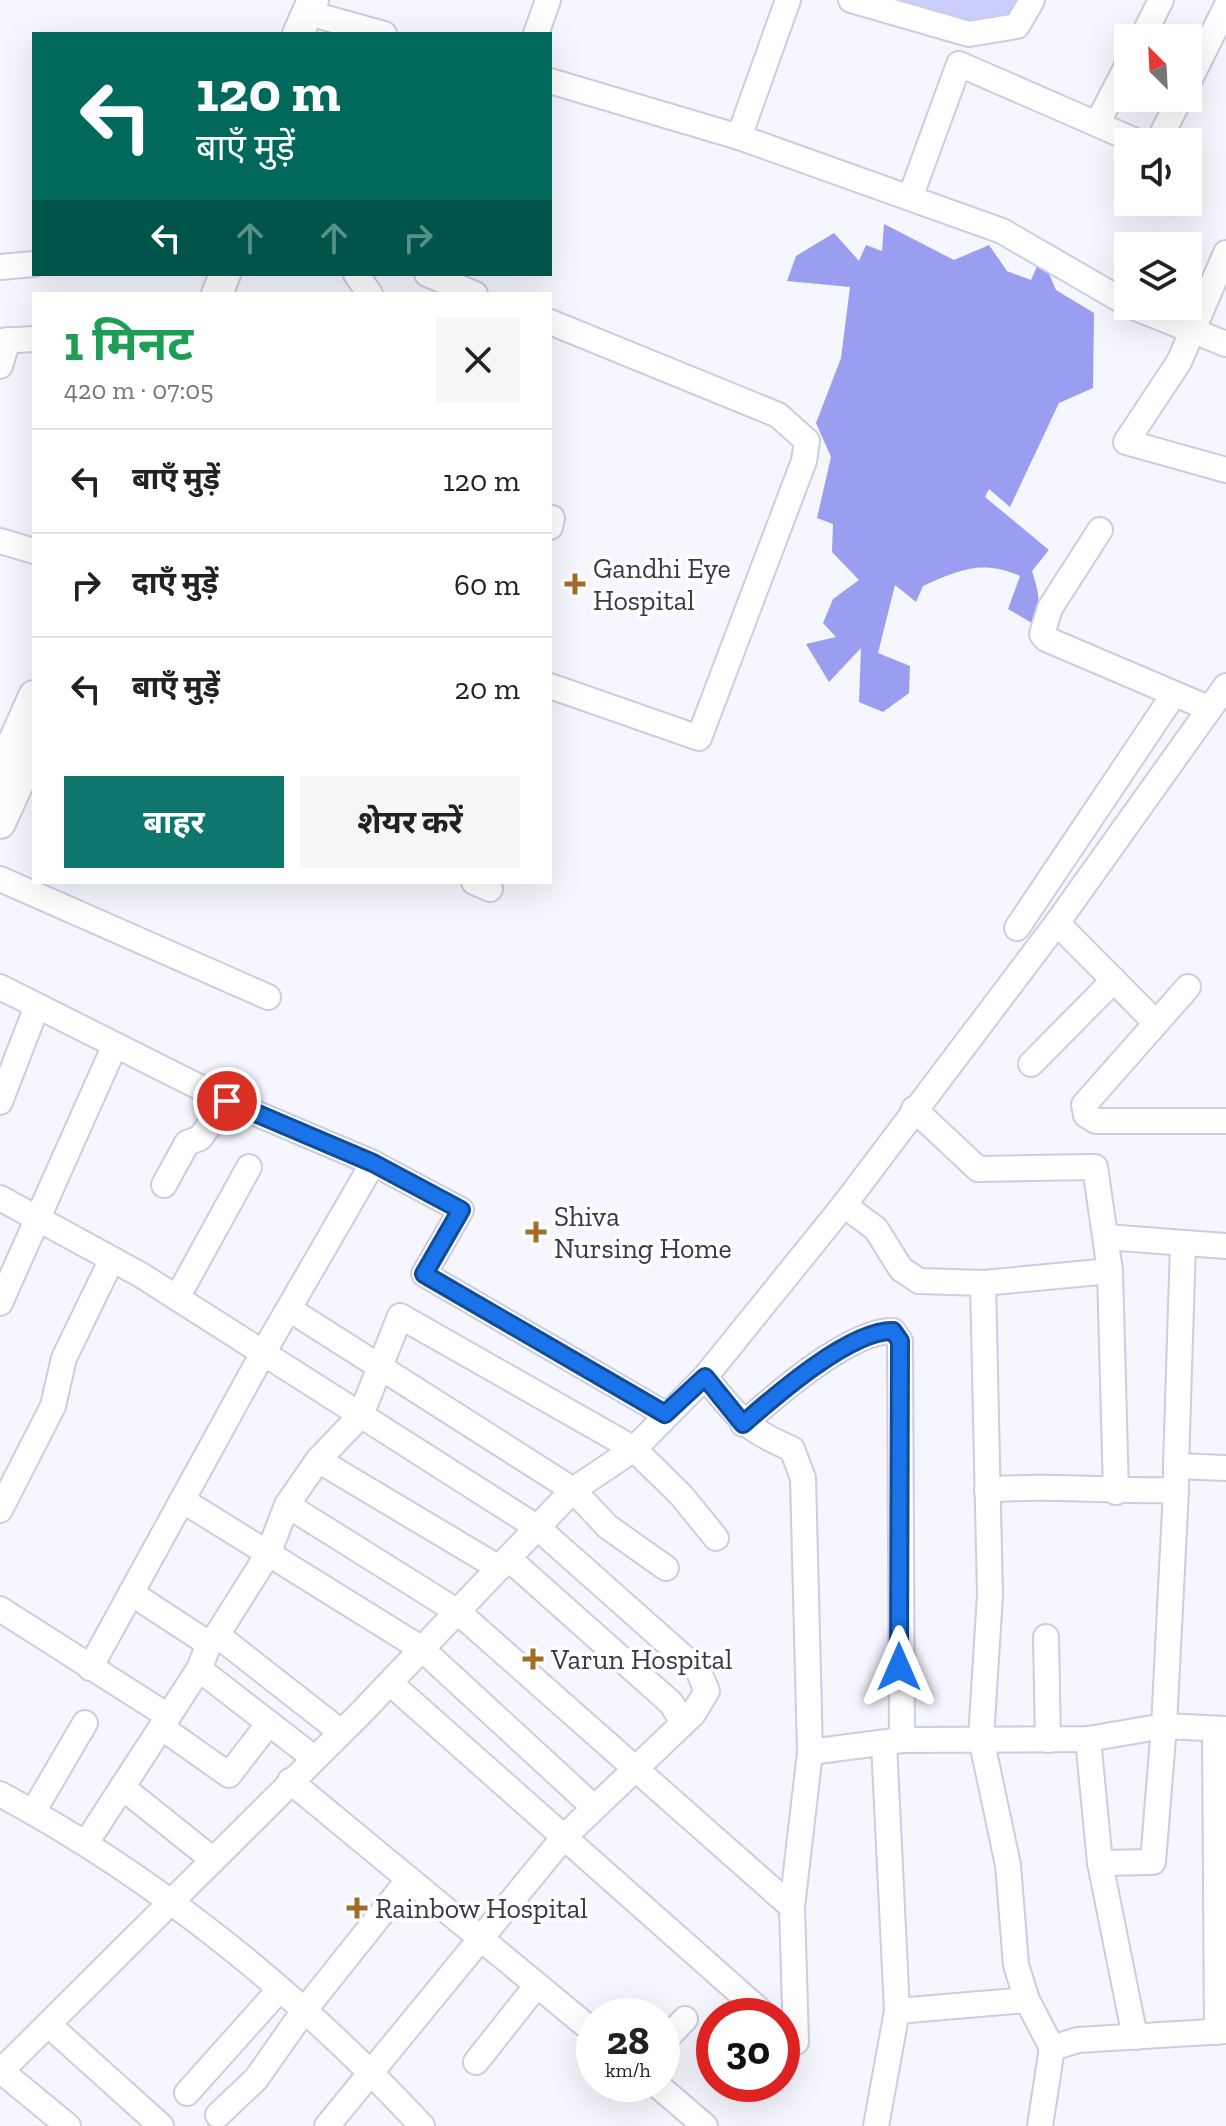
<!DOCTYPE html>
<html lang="hi">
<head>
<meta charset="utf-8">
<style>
  :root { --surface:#fff; --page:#f6f6f6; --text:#222; --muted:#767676; --line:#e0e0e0; --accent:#0f766e }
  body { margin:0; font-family:"Zilla Slab","Noto Sans Devanagari",serif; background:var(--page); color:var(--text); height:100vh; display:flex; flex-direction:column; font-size:30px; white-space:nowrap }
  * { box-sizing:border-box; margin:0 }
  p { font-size:26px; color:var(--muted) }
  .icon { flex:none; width:44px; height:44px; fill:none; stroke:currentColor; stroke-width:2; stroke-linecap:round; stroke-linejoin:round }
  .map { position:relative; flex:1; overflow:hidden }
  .side { position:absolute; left:32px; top:292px; width:520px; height:592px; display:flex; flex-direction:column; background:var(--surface); border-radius:0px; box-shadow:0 8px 32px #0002 }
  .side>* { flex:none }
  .top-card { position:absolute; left:32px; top:32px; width:520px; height:244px; border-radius:0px; box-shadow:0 8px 32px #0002; background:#00695c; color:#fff; overflow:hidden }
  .needle { width:52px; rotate:336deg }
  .fabs { position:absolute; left:1114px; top:24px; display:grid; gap:16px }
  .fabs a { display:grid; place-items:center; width:88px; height:88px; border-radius:0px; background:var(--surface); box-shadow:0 8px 32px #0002; font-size:40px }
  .speed { position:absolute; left:576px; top:1998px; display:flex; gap:16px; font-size:40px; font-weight:700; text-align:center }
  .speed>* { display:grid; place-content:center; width:104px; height:104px; border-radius:50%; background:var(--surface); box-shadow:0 8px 32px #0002; line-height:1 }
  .speed small { font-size:20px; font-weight:400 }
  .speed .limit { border:12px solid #d22; background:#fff; color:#111 }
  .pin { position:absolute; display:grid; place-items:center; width:68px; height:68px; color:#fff; margin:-34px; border:4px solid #fff; border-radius:50%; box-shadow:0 2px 8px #0007 }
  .me { position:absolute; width:88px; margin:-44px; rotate:0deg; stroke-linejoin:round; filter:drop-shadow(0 0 6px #0008) }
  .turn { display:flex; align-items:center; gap:28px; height:168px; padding:0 32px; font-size:36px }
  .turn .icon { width:104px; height:104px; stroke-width:2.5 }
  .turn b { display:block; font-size:56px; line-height:68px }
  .lanes { display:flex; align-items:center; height:76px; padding:0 32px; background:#0003; justify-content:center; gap:40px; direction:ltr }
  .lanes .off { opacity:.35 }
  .round { display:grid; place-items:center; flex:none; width:84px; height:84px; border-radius:0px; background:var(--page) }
  .overview { display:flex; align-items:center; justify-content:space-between; height:136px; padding:0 32px }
  h1 { font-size:48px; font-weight:700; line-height:60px; color:#1e9e55 }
  .cta { display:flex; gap:16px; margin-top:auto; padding:16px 32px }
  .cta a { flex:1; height:92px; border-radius:0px; background:var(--accent); color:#fff; font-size:32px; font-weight:700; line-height:92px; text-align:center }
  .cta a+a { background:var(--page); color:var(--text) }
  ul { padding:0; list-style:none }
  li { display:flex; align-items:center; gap:24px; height:104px; padding:0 32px; border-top:2px solid var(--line) }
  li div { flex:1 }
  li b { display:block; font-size:30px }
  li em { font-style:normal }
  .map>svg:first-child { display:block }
  .green { fill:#c9ceff }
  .water { fill:#999ef0 }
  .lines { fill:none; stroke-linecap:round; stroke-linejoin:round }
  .minor-casing { stroke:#cbcde2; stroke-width:28 }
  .major-casing { stroke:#cbcde2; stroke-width:34 }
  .minor { stroke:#fff; stroke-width:24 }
  .major { stroke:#fff; stroke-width:30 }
  .route-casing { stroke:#114b97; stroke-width:20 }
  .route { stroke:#1a73e8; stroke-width:14 }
  .poi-dot { fill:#a16c25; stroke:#fff; stroke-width:3 }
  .labels { text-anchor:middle; stroke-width:7; stroke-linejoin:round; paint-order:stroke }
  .poi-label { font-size:28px; fill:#373841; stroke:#fff; text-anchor:start }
</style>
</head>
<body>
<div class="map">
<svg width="1226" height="2126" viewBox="0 0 1226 2126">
  <rect width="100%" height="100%" fill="#f5f6fe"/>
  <polygon class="green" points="851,0 1032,0 1023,15 969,34"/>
  <path class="water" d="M 884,224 L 954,260 L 989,245 L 1007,271 L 1031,280 L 1038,264 L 1046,267 L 1056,290 L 1094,313 L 1093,388 L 1059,403 L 1010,507 L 989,489 L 985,497 L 1049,550 L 1032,571 C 1038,591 1043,604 1032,623 L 1008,609 L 1020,576 C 982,559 958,570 923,586 L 916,602 L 895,585 L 878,653 L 910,666 L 909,693 L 883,712 L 859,702 L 861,648 L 829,682 L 806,644 L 836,637 L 823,623 L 833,599 L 859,580 L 832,552 L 833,524 L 817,518 L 831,457 L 816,423 L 841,358 L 850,287 L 787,281 L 796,256 L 834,233 L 859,261 L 866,245 L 882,251 Z"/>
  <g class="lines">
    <defs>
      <g id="minor">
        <polyline points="851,0 969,34 1017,26 1032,0"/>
        <polyline points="323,17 384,34"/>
        <polyline points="536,34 548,0"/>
        <polyline points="1142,38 1161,0"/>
        <polyline points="550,81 739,137 788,0"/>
        <polyline points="1188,83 1226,7"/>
        <polyline points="1097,124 1128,64"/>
        <polyline points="739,137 1002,231 1128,304"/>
        <polyline points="1158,142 1180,98"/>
        <polyline points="910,198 959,64 1138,142"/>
        <polyline points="1226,253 1179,362 1126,442 1226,470"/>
        <polyline points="0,267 34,264"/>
        <polyline points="356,274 370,294"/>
        <polyline points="427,274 475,294"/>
        <polyline points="1131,306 1226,344"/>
        <polyline points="550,322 778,415 807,441 804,461 699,738 550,686"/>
        <polyline points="0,341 34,339"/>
        <polyline points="0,366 8,340"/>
        <polyline points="550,527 552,518"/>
        <polyline points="1100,530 1050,608 1042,634 1046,639 1208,708"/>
        <polyline points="0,541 34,551"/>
        <polyline points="0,879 268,997"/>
        <polyline points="474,882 490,889"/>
        <polyline points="1057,923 1155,1022"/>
        <polyline points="1017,928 1174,694"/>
        <polyline points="0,987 227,1101 373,1163 461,1210 424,1274 665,1414"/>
        <polyline points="1188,987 1084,1105 1086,1115 1096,1121 1226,1121"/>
        <polyline points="1031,1064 1114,980"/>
        <polyline points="0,1102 37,1006"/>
        <polyline points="914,1109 978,1169 1095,1167 1110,1271 1116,1492"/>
        <polyline points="164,1185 187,1143 200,1138 227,1101"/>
        <polyline points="0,1198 141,1275 538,1528 698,1670 707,1691 693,1714 564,1837 327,2126"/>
        <polyline points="844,1205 876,1229 901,1269 919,1281 983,1283 1110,1271"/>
        <polyline points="1106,1237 1226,1246"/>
        <polyline points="983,1283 990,1595 981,1738 1008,1865 1016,1965 1027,2000 1052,2048"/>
        <polyline points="177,1298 249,1167"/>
        <polyline points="0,1303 115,1045"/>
        <polyline points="289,1309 573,1490 608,1527 666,1568"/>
        <path d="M 705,1377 C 738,1417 743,1428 792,1449 L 803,1478 L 810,1752 L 792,1907 L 796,2042 L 782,2030"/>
        <path d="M 743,1424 C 775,1396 850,1330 893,1331 L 900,1341 L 902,1740"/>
        <polyline points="318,1460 499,1568"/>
        <polyline points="1176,1466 1183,1243"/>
        <path d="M 987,1490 C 1050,1484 1113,1492 1176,1490 L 1176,1466 L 1226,1468"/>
        <polyline points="182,1500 422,1649 586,1800"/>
        <polyline points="287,1505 458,1612 792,1907"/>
        <polyline points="0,1510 53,1406 64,1358 112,1259"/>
        <polyline points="508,1558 671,1703 683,1722"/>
        <polyline points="131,1593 209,1644 217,1635 341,1732"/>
        <polyline points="0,1609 168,1716"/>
        <polyline points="217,1635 268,1554 287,1505 318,1460 361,1415 400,1316 634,1449 681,1495 716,1538"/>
        <polyline points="1046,1637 1048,1740"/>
        <polyline points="90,1668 263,1353 373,1163"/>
        <polyline points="199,1669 314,1758"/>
        <polyline points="390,1683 766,2016"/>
        <polyline points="161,1727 229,1775 269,1723"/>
        <polyline points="1215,1731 1217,2032"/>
        <polyline points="1088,1739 1100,1863 1135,2037"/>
        <polyline points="810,1752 902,1740 1088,1739 1164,1726 1226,1729"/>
        <polyline points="290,1781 594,2032"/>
        <polyline points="122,1787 212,1859"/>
        <path d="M 0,1794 C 157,1878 301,1996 422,2126"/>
        <polyline points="33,1812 85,1723"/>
        <polyline points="86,1843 199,1669 209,1644"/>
        <polyline points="1100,1863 1153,1862 1164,1726 1176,1490"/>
        <polyline points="897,2011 1027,2000"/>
        <polyline points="49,2025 161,2126"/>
        <polyline points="662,2043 685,2019"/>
        <polyline points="476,2062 537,1985"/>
        <polyline points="1,2071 68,2126"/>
        <polyline points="0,2072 359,1715 573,1490 634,1449 705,1377 844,1205 1057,923 1226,686"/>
        <polyline points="656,2084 705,2126"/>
        <polyline points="187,2093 279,1990"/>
        <polyline points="218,2115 256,2079 303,2012 409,1879"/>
        <polyline points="876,2126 897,2011 884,1743"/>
        <polyline points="1040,2126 1052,2048 1078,2040 1226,2031"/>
      </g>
      <g id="major">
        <polyline points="298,34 313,0"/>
        <polyline points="217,294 225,274"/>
        <polyline points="0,773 34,696"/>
        <polyline points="0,823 34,748"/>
      </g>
    </defs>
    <use href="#minor" class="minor-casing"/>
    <use href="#major" class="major-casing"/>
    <use href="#minor" class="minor"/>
    <use href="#major" class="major"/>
  </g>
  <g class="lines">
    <defs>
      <path id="route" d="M 227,1101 L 373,1163 L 461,1210 L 424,1274 L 665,1414 L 705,1377 L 743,1424 C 775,1396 850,1330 893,1331 L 900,1341 L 899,1667"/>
    </defs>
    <use href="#route" class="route-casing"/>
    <use href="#route" class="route"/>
  </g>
  <g class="poi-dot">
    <path d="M571 572h8v8h8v8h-8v8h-8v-8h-8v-8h8z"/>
    <path d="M532 1220h8v8h8v8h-8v8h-8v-8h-8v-8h8z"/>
    <path d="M529 1647h8v8h8v8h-8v8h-8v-8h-8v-8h8z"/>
    <path d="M353 1896h8v8h8v8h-8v8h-8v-8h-8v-8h8z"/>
  </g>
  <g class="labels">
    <g class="poi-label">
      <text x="593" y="578">Gandhi Eye<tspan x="593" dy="32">Hospital</tspan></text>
      <text x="554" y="1226">Shiva<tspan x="554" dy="32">Nursing Home</tspan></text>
      <text x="551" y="1669">Varun Hospital</text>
      <text x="375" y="1918">Rainbow Hospital</text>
    </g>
  </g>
</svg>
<div class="fabs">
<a><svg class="needle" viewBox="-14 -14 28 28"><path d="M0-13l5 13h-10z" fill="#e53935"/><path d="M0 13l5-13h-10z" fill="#767676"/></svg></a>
<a><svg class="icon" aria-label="sound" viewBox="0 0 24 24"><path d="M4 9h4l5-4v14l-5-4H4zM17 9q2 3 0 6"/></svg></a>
<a><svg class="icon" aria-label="layers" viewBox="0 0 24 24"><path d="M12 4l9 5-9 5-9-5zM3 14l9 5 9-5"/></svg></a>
</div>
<div class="speed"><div>28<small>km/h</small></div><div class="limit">30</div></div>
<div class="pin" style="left:227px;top:1101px;background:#d93025"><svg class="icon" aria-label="arrive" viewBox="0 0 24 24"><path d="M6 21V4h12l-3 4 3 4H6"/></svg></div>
<svg class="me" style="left:899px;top:1667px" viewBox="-20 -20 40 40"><path d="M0-17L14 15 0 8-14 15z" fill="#1a73e8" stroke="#fff" stroke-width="4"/></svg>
<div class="top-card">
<div class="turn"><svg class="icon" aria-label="left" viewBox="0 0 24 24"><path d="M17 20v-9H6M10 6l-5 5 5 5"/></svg><div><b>120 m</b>बाएँ मुड़ें</div></div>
<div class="lanes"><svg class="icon" aria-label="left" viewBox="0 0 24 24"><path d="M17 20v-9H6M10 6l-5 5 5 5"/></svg><svg class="icon off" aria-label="ahead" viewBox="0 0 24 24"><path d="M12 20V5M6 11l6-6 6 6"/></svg><svg class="icon off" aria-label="ahead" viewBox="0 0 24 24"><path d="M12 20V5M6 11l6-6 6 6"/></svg><svg class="icon off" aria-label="right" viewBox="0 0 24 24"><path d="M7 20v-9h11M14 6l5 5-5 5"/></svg></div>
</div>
<section class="side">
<div class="overview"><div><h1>1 मिनट</h1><p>420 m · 07:05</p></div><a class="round"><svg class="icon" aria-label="close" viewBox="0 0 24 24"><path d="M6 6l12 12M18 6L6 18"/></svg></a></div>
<ul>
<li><svg class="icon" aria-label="left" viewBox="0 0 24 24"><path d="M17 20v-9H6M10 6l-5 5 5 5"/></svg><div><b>बाएँ मुड़ें</b></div><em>120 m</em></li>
<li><svg class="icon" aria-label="right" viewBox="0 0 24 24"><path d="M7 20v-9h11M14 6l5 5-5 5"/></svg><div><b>दाएँ मुड़ें</b></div><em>60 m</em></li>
<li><svg class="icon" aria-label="left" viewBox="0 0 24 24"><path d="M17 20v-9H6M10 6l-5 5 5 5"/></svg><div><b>बाएँ मुड़ें</b></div><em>20 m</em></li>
</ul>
<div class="cta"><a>बाहर</a><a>शेयर करें</a></div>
</section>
</div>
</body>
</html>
